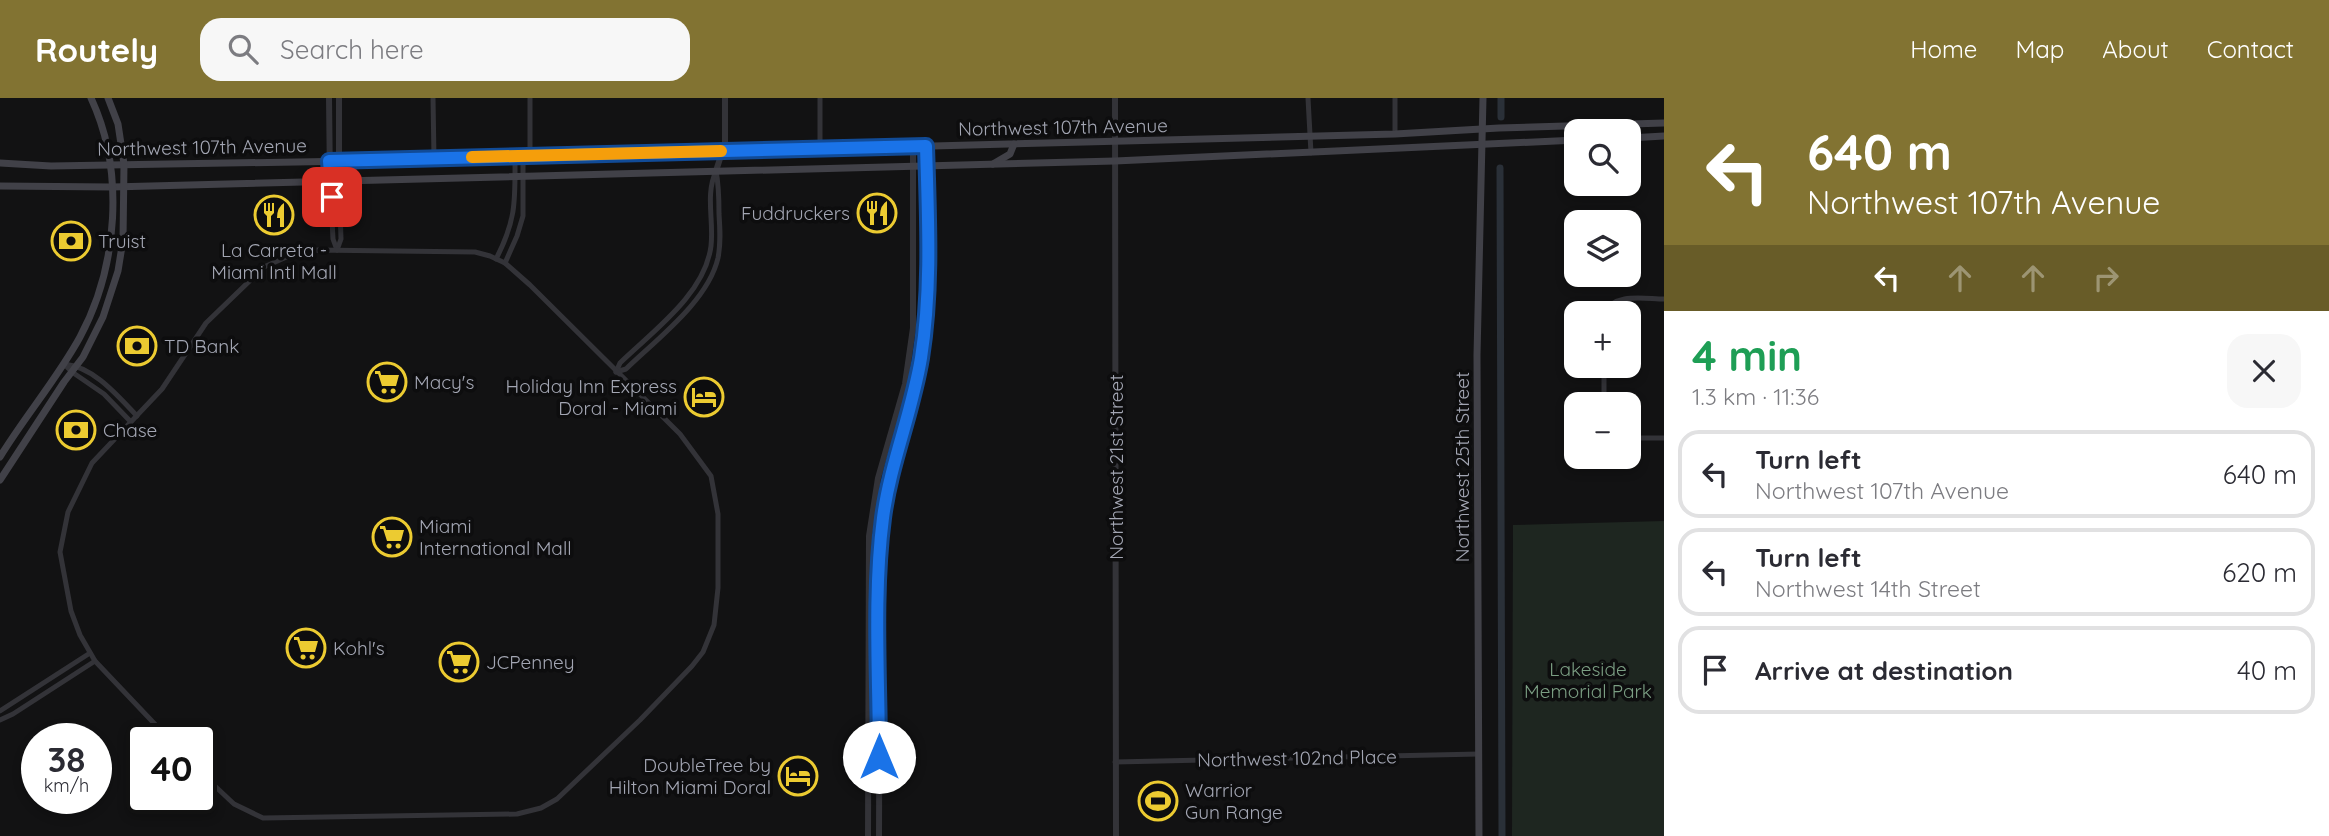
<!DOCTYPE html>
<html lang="en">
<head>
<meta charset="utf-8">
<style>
  :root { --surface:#fff; --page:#f7f7f7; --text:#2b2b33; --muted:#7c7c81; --line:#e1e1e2; --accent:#827332 }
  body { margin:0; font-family:Quicksand,sans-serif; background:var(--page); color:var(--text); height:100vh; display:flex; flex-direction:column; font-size:26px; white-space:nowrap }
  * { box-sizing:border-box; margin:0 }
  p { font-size:23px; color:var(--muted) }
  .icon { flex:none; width:38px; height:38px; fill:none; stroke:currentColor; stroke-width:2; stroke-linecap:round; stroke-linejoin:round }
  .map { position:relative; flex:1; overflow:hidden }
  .panel { display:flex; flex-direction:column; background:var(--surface); width:665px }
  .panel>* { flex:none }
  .hud { background:#827332; color:#fff; overflow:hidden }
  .tools { position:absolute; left:1564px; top:21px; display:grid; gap:14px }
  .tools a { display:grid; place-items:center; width:77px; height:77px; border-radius:14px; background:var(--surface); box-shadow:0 4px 10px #0003; font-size:35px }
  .speed { position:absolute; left:21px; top:625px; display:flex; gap:14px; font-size:35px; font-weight:700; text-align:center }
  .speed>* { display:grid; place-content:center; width:91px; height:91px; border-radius:50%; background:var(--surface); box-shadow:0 4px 10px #0003; line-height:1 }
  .speed small { font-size:18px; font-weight:400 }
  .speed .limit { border:4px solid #111; border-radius:10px; background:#fff; color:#111 }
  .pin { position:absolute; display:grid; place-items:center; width:60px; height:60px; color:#fff; margin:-30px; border-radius:14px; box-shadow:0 4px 10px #0006 }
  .me { position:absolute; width:77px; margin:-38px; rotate:0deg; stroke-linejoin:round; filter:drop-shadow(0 0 5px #0008) }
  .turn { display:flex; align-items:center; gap:24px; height:147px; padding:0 28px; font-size:32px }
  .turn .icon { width:91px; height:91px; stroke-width:2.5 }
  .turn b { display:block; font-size:49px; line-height:60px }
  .lanes { display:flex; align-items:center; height:66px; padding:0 28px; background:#0003; justify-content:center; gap:35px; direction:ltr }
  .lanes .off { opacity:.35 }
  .round { display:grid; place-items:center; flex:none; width:74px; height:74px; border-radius:21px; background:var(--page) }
  .overview { display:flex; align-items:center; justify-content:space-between; height:119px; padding:0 28px }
  h1 { font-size:42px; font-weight:700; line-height:52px; color:#1e9e55 }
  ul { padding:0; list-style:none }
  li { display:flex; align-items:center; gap:21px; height:88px; margin:0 14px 10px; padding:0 14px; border:4px solid var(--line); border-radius:21px }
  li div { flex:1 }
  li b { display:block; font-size:26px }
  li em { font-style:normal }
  header { display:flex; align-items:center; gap:42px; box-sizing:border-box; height:98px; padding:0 35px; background:var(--accent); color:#fff }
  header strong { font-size:33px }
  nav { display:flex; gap:38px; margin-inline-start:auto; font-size:24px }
  .search { width:490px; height:63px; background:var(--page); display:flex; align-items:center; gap:18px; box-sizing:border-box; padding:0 24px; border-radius:21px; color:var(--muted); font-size:26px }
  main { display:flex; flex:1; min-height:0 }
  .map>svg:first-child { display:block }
  .green { fill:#1e2620 }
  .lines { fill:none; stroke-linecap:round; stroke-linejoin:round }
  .canal { stroke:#2a3038; stroke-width:7 }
  .minor { stroke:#333338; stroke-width:5 }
  .tertiary { stroke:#333338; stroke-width:6 }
  .secondary { stroke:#414148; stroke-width:7 }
  .route-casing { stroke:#114b97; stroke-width:18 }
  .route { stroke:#1a73e8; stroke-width:12 }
  .slow { stroke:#f59e0b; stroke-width:12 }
  .labels { text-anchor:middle; stroke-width:7; stroke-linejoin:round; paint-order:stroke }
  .street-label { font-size:19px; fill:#a3a6b3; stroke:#0d0d0e }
  .poi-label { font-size:19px; fill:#a3a6b3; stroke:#0d0d0e; text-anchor:start }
  .park-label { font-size:19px; fill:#7b9e83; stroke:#0d0d0e }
</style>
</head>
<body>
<header>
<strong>Routely</strong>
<div class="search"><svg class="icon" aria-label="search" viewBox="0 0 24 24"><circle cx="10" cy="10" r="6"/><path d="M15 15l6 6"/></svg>Search here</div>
<nav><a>Home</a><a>Map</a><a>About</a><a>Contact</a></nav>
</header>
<main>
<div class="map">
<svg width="1664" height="738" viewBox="0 0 1664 738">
  <rect width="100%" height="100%" fill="#121213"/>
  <polygon class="green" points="1664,423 1664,738 1512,738 1513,427"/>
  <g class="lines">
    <g class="canal">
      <polyline points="1501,0 1501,19"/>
      <polyline points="1500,70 1502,738"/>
    </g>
    <g class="minor">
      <polyline points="433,0 434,60"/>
      <polyline points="530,0 530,58"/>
      <polyline points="1308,0 1311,55"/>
      <polyline points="1395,0 1395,36"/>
      <polyline points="820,50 820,0"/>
      <polyline points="330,84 333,141 337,152"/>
      <polyline points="337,152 341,141 339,83"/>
      <path d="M 496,161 C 517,121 515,101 515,58"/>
      <polyline points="505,165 517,138 523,118 523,58"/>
      <path d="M 1605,215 C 1614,194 1645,201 1664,201"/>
      <path d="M 64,266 C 94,269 117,297 137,318"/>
      <polyline points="64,266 72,274 104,296 131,324"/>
      <polyline points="1604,268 1604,306"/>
      <path d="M 616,274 L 626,271 C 657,241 708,203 718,160 C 721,145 720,131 719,116 C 719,102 719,88 716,73"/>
      <path d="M 616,274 L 620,265 C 653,233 705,196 711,148 C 714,122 705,97 716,73"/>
      <polyline points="1629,340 1664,340"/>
      <polyline points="0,613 90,555"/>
      <polyline points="0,622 13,616 95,563"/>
      <polyline points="168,640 95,563 80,537 71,513 60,454 68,414 92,365 162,291 206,225 264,169 291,157 315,152 475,154 490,158 505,165 530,187 680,336 711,378 718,416 718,490 714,527 703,554 692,568 640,622 557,701 541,710 517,716 263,720 234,706 201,675"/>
      <polyline points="1115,664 1479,656"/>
    </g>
    <g class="tertiary">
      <polyline points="329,0 330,84"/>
      <polyline points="339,0 339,83"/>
      <polyline points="1115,0 1116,738"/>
      <polyline points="716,73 725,45 725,0"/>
      <polyline points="868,738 869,438 878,380 905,286 913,230 913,49"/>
      <polyline points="879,738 880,443 886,396 914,295 924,235 927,180 926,48"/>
    </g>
    <g class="secondary">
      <polyline points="1629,40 1664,38"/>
      <polyline points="0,65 51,68 354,63 1395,36 1499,30 1664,25"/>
      <polyline points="993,66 1010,56 1014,46"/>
      <polyline points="0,88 112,89 1115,63 1577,42"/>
      <path d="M 0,359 C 25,318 57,281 80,239 C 118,168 125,73 91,0"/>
      <polyline points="0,382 64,284 83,259 103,219 118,173 123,142 124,66 118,26 108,0"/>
      <polyline points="1479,738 1477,257 1483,0"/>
    </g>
  </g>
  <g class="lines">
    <defs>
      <path id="route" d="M 332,99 L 329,63 L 926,48 C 928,118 932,191 921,260 C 912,315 890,366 883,420 C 873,496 879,582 879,659"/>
    </defs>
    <use href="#route" class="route-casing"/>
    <use href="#route" class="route"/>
    <polyline class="slow" points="472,59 721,53"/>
  </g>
  <defs>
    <symbol id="restaurant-ring" viewBox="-11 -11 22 22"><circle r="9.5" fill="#0d0d0e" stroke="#eccb31" stroke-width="1.5"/><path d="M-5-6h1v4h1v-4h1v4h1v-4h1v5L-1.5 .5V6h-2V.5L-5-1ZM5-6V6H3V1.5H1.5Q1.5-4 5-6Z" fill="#eccb31"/></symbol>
    <symbol id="bank-ring" viewBox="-11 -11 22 22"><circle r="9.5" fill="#0d0d0e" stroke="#eccb31" stroke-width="1.5"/><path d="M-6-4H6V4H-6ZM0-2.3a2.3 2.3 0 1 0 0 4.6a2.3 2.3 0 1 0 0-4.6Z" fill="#eccb31"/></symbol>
    <symbol id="supermarket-ring" viewBox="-11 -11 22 22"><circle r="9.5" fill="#0d0d0e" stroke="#eccb31" stroke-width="1.5"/><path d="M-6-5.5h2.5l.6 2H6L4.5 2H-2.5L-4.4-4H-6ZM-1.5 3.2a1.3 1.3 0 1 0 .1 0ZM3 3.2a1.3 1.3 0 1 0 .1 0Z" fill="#eccb31"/></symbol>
    <symbol id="hotel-ring" viewBox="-11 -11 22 22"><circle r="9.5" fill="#0d0d0e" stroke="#eccb31" stroke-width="1.5"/><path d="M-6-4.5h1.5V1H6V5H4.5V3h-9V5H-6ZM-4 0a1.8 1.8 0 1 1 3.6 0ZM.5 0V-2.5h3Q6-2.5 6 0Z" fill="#eccb31"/></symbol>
    <symbol id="stadium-ring" viewBox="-11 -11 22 22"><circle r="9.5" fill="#0d0d0e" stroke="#eccb31" stroke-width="1.5"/><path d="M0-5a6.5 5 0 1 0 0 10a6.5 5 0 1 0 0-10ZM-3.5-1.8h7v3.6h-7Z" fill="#eccb31"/></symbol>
  </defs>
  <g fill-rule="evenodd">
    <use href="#restaurant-ring" x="855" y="93" width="44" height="44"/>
    <use href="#restaurant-ring" x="252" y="95" width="44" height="44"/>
    <use href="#bank-ring" x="49" y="121" width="44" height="44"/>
    <use href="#bank-ring" x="115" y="226" width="44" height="44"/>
    <use href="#supermarket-ring" x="365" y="262" width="44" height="44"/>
    <use href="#hotel-ring" x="682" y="277" width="44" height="44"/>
    <use href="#bank-ring" x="54" y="310" width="44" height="44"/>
    <use href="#supermarket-ring" x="370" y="417" width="44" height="44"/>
    <use href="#supermarket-ring" x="284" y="528" width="44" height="44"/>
    <use href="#supermarket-ring" x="437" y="542" width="44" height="44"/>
    <use href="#hotel-ring" x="776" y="656" width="44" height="44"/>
    <use href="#stadium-ring" x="1136" y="681" width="44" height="44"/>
  </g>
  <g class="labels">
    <g class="street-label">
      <text transform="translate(1063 29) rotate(-1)" y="7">Northwest 107th Avenue</text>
      <text transform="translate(202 49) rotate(-1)" y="7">Northwest 107th Avenue</text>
      <text transform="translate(1116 369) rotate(-90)" y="7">Northwest 21st Street</text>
      <text transform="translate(1462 369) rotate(-90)" y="7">Northwest 25th Street</text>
      <text transform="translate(1297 660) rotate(-1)" y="7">Northwest 102nd Place</text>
    </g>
    <g class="poi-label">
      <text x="850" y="122" text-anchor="end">Fuddruckers</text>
      <text x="98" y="150">Truist</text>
      <text x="274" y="159" text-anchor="middle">La Carreta -<tspan x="274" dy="22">Miami Intl Mall</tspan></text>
      <text x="164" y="255">TD Bank</text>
      <text x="414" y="291">Macy's</text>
      <text x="677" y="295" text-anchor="end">Holiday Inn Express<tspan x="677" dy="22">Doral - Miami</tspan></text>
      <text x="103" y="339">Chase</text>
      <text x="419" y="435">Miami<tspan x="419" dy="22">International Mall</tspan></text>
      <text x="333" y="557">Kohl's</text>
      <text x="486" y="571">JCPenney</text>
      <text x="771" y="674" text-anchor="end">DoubleTree by<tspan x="771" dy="22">Hilton Miami Doral</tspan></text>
      <text x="1185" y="699">Warrior<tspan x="1185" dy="22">Gun Range</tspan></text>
    </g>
    <g class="park-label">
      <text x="1588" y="578">Lakeside<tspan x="1588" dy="22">Memorial Park</tspan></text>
    </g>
  </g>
</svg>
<div class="tools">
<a><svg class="icon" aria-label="search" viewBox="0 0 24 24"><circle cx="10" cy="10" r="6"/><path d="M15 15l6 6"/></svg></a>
<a><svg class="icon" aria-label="layers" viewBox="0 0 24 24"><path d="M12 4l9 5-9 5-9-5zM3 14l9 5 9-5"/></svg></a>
<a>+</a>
<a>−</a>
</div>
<div class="speed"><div>38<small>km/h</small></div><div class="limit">40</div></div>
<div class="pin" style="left:332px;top:99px;background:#d93025"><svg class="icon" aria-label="arrive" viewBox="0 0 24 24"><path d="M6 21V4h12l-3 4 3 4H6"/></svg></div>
<svg class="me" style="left:879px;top:659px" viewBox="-20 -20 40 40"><circle r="19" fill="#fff"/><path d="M0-13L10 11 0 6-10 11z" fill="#1a73e8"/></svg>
</div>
<section class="panel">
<div class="hud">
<div class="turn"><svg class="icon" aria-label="left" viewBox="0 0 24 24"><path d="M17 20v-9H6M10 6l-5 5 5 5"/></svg><div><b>640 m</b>Northwest 107th Avenue</div></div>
<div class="lanes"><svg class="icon" aria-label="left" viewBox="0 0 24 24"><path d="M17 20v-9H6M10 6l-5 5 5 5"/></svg><svg class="icon off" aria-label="ahead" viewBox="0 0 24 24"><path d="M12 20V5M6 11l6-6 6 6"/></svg><svg class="icon off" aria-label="ahead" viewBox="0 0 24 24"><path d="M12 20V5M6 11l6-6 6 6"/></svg><svg class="icon off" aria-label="right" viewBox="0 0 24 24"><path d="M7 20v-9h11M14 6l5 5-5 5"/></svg></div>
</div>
<div class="overview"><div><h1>4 min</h1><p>1.3 km · 11:36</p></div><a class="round"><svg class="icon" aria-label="close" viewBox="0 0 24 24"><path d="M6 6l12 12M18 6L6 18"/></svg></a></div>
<ul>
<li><svg class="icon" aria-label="left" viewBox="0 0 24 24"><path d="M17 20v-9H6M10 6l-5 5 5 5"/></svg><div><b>Turn left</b><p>Northwest 107th Avenue</p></div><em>640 m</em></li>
<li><svg class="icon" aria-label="left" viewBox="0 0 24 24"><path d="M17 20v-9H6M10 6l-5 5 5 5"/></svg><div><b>Turn left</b><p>Northwest 14th Street</p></div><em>620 m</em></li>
<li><svg class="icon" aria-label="arrive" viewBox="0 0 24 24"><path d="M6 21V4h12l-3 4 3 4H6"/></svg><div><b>Arrive at destination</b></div><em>40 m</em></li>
</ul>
</section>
</main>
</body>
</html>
